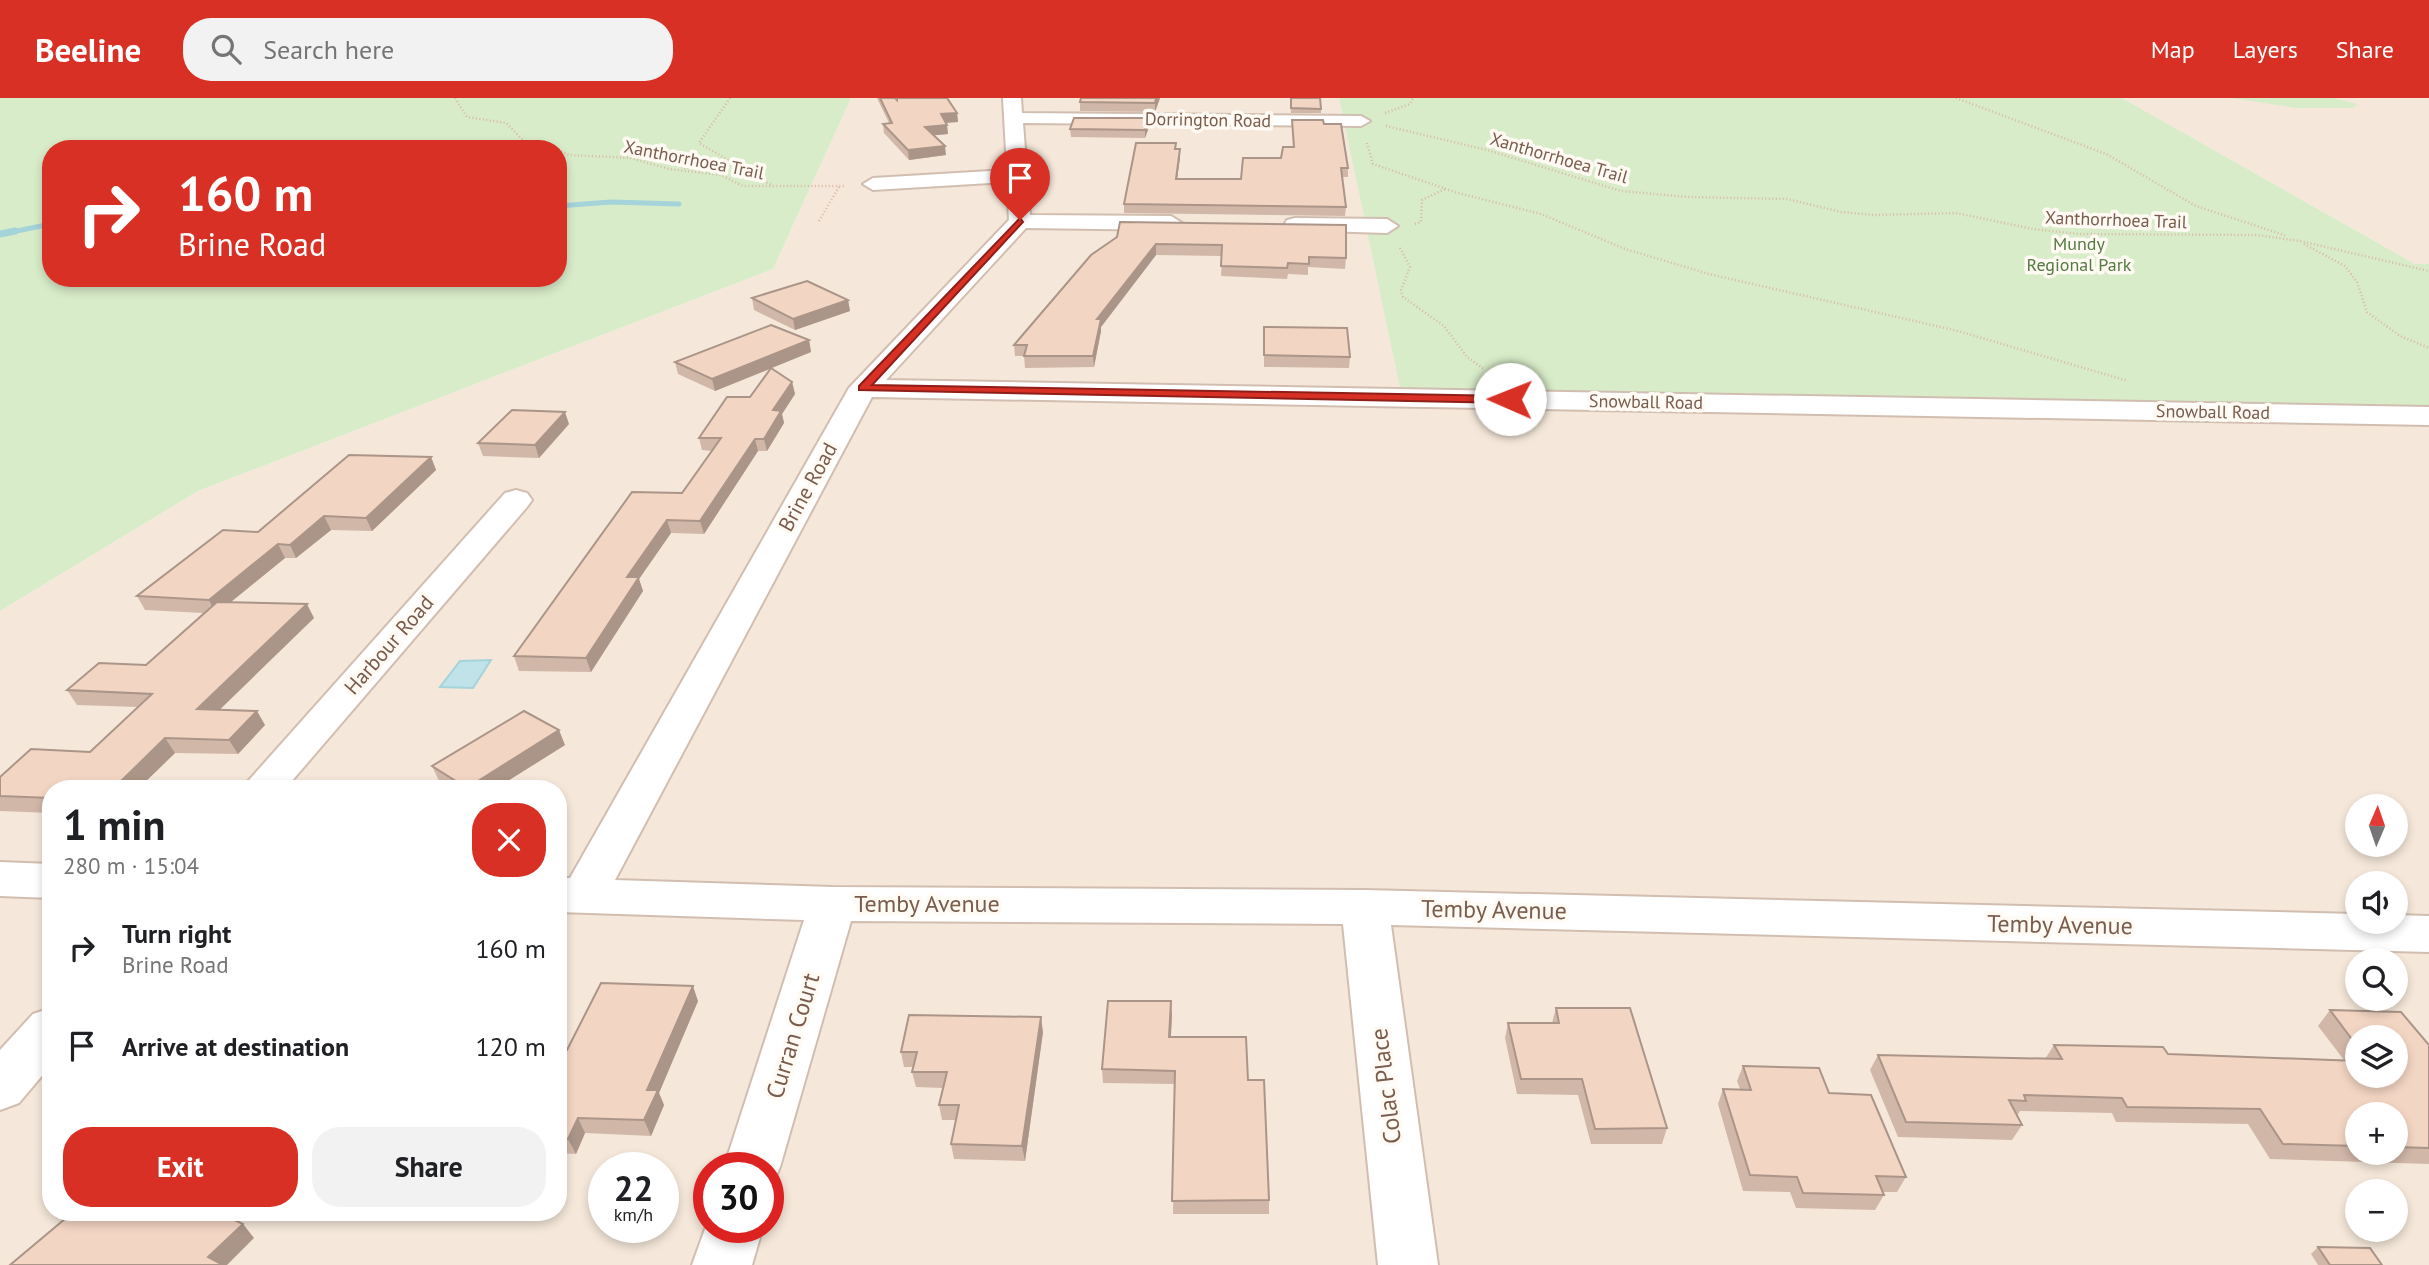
<!DOCTYPE html>
<html lang="en">
<head>
<meta charset="utf-8">
<style>
  :root { --surface:#fff; --page:#f2f2f2; --text:#202124; --muted:#757577; --accent:#d93025 }
  body { margin:0; font-family:"PT Sans",sans-serif; background:var(--page); color:var(--text); height:100vh; display:flex; flex-direction:column; font-size:26px; white-space:nowrap }
  * { box-sizing:border-box; margin:0 }
  p { font-size:23px; color:var(--muted) }
  .icon { flex:none; width:38px; height:38px; fill:none; stroke:currentColor; stroke-width:2; stroke-linecap:round; stroke-linejoin:round }
  .map { position:relative; flex:1; overflow:hidden }
  .panel { position:absolute; left:42px; top:682px; width:525px; height:441px; display:flex; flex-direction:column; background:var(--surface); border-radius:28px; box-shadow:0 4px 10px #0003 }
  .panel>* { flex:none }
  .guide { position:absolute; left:42px; top:42px; width:525px; height:147px; border-radius:28px; box-shadow:0 4px 10px #0003; background:#d93025; color:#fff; overflow:hidden }
  .needle { width:46px; rotate:2deg }
  .tools { position:absolute; left:2345px; top:696px; display:grid; gap:14px }
  .tools a { display:grid; place-items:center; width:63px; height:63px; border-radius:50%; background:var(--surface); box-shadow:0 4px 10px #0003; font-size:35px }
  .speed { position:absolute; left:588px; top:1054px; display:flex; gap:14px; font-size:35px; font-weight:700; text-align:center }
  .speed>* { display:grid; place-content:center; width:91px; height:91px; border-radius:50%; background:var(--surface); box-shadow:0 4px 10px #0003; line-height:1 }
  .speed small { font-size:18px; font-weight:400 }
  .speed .limit { border:10px solid #d22; background:#fff; color:#111 }
  .pin { position:absolute; display:grid; place-items:center; width:60px; height:60px; color:#fff; margin:-72px -30px; border-radius:50% 50% 50% 0; rotate:-45deg; box-shadow:0 0 7px #0007 }
  .pin .icon { rotate:45deg }
  .me { position:absolute; width:77px; margin:-38px; rotate:271deg; stroke-linejoin:round; filter:drop-shadow(0 0 5px #0008) }
  .turn { display:flex; align-items:center; gap:24px; height:147px; padding:0 21px; font-size:32px }
  .turn .icon { width:91px; height:91px; stroke-width:2.5 }
  .turn b { display:block; font-size:49px; line-height:60px }
  .round { display:grid; place-items:center; flex:none; width:74px; height:74px; border-radius:28px; background:var(--page) }
  .head { display:flex; align-items:center; justify-content:space-between; height:119px; padding:0 21px }
  h1 { font-size:42px; font-weight:800; line-height:52px }
  .cta { display:flex; gap:14px; margin-top:auto; padding:14px 21px }
  .cta a { flex:1; height:80px; border-radius:28px; background:var(--accent); color:#fff; font-size:28px; font-weight:800; line-height:80px; text-align:center }
  .cta a+a { background:var(--page); color:var(--text) }
  ul { padding:0; list-style:none }
  li { display:flex; align-items:center; gap:21px; height:98px; padding:0 21px }
  li div { flex:1 }
  li b { display:block; font-size:26px }
  li em { font-style:normal }
  header { display:flex; align-items:center; gap:42px; box-sizing:border-box; height:98px; padding:0 35px; background:var(--accent); color:#fff }
  header strong { font-size:33px }
  nav { display:flex; gap:38px; margin-inline-start:auto; font-size:24px }
  .search { width:490px; height:63px; background:var(--page); display:flex; align-items:center; gap:18px; box-sizing:border-box; padding:0 24px; border-radius:28px; color:var(--muted); font-size:26px }
  .map>svg:first-child { display:block }
  .residential { fill:#f5e8da; fill-rule:evenodd }
  .green { fill:#d8ecc9; fill-rule:evenodd }
  .water { fill:#bfe3e8; stroke:#a5d3da; stroke-width:2 }
  .lines { fill:none; stroke-linecap:round; stroke-linejoin:round }
  .stream-far1 { stroke:#a5d3da; stroke-width:5 }
  .stream { stroke:#a5d3da; stroke-width:7 }
  .minor-casing { stroke:#d1beb0; stroke-width:4 }
  .path { stroke:#d9b8a5; stroke-width:2.5; stroke-dasharray:1 2.5; stroke-linecap:butt }
  .minor { fill:#fff; fill-rule:evenodd }
  .wall { fill:#d1b7a8; fill-rule:evenodd }
  .shaded-wall { fill:#aa9588 }
  .building { fill:#f3d5c3; stroke:#aa9588; stroke-width:2 }
  .route { fill:#d93025; stroke:#8d1f18; stroke-width:2 }
  .labels { text-anchor:middle; stroke-width:7; stroke-linejoin:round; paint-order:stroke }
  .far-street-label { font-size:18px; fill:#7a5c4d; stroke:#fffaf3 }
  .far-park-label { font-size:18px; fill:#537a41; stroke:#fffaf3 }
  .street-label { font-size:21px; fill:#7a5c4d; stroke:#fffaf3 }
  .near-street-label { font-size:24px; fill:#7a5c4d; stroke:#fffaf3 }
</style>
</head>
<body>
<header>
<strong>Beeline</strong>
<div class="search"><svg class="icon" aria-label="search" viewBox="0 0 24 24"><circle cx="10" cy="10" r="6"/><path d="M15 15l6 6"/></svg>Search here</div>
<nav><a>Map</a><a>Layers</a><a>Share</a></nav>
</header>
<div class="map">
<svg width="2429" height="1167" viewBox="0 0 2429 1167">
  <rect width="100%" height="100%" fill="#fdf6ec"/>
  <g class="residential">
    <path d="M 851,0 L 1339,0 L 1403,299 L 2429,318 L 2429,1167 L 0,1167 L 0,513 L 198,393 L 773,171 ZM 51,691 L 558,691 L 558,1115 L 51,1115 ZM 2357,709 L 2396,709 L 2396,747 L 2357,747 ZM 2357,786 L 2396,786 L 2396,824 L 2357,824 ZM 2357,863 L 2396,863 L 2396,901 L 2357,901 ZM 2357,940 L 2396,940 L 2396,978 L 2357,978 ZM 2357,1017 L 2396,1017 L 2396,1055 L 2357,1055 ZM 604,1069 L 663,1069 L 663,1129 L 604,1129 ZM 709,1069 L 768,1069 L 768,1129 L 709,1129 ZM 2357,1094 L 2396,1094 L 2396,1132 L 2357,1132 Z"/>
    <polygon points="2122,0 2429,0 2429,166 2415,166"/>
  </g>
  <g class="green">
    <path d="M 0,0 L 851,0 L 773,171 L 198,393 L 0,513 ZM 51,51 L 558,51 L 558,180 L 51,180 Z"/>
    <polygon points="1339,0 2122,0 2415,166 2429,166 2429,318 1402,299"/>
    <polygon points="2231,0 2334,0 2357,6 2353,10 2296,10"/>
  </g>
  <polygon class="water" points="491,562 473,590 440,589 460,563"/>
  <g class="lines">
    <g class="stream-far1">
      <polyline points="558,108 611,104 679,106"/>
      <polyline points="7,135 51,126"/>
    </g>
    <polyline class="stream" points="0,136 15,133"/>
    <defs>
      <g id="minor">
        <polygon points="1003,0 1021,0 1022,15 1361,18 1370,23 1361,28 1023,25 1030,117 1171,118 1182,125 1171,132 1026,130 886,282 2429,309 2429,327 872,299 615,782 833,789 1365,792 2357,816 2357,824 2396,824 2396,817 2429,818 2429,854 1391,827 1438,1167 1378,1167 1343,826 851,823 780,1069 772,1087 768,1088 768,1069 724,1069 804,822 558,814 558,780 570,780 849,290 1009,122 1007,84 873,92 863,86 873,80 1007,72"/>
        <polygon points="1295,120 1387,121 1398,128 1387,135 1287,132 1284,127 1287,122"/>
        <polygon points="516,392 527,395 532,402 527,409 285,691 241,691 505,395"/>
        <polygon points="0,764 51,766 51,800 0,798"/>
        <polygon points="51,910 51,967 19,1005 0,1012 0,952 33,916"/>
        <polygon points="709,1120 709,1129 763,1129 752,1167 692,1167"/>
      </g>
    </defs>
    <use href="#minor" class="minor-casing"/>
    <g class="path">
      <polyline points="455,0 467,19 506,25 525,44 556,51"/>
      <polyline points="730,0 699,45 773,88"/>
      <polyline points="1956,0 2106,56 2196,108 2287,138"/>
      <polyline points="1385,15 1410,6 1413,0"/>
      <polyline points="1386,28 1487,52 1621,93 1688,99 1787,101 1841,114 1874,117 1956,115 2033,131 2080,136 2256,137 2300,143 2429,173"/>
      <polyline points="1367,45 1373,66 1458,95 1541,116 1625,151 1709,176 1958,233 2128,283"/>
      <polyline points="558,52 569,57 631,60 669,71 721,77 743,88 846,88"/>
      <polyline points="684,70 735,66"/>
      <polyline points="819,123 839,89"/>
      <polyline points="1415,126 1421,124 1422,102 1445,91"/>
      <polyline points="2304,146 2345,168 2357,184 2367,214 2400,238 2429,250"/>
      <polyline points="1400,150 1410,169 1401,192 1403,199 1444,228 1467,259 1485,272"/>
    </g>
    <use href="#minor" class="minor"/>
  </g>
  <g class="wall">
    <polygon points="877,0 895,0 897,2 957,15 958,24 946,25 948,36 934,37 946,57 909,62 884,35 883,26 889,25"/>
    <polygon points="1081,0 1160,0 1155,14 1080,13 1080,4"/>
    <polygon points="1290,0 1321,11 1321,15 1291,15"/>
    <polygon points="1292,22 1324,26 1348,70 1348,79 1342,79 1346,109 1345,118 1124,115 1124,106 1176,51 1180,51 1180,59 1177,81 1241,81 1281,60 1293,49"/>
    <polygon points="1149,29 1145,40 1071,39 1070,31"/>
    <polygon points="1120,124 1346,160 1345,171 1308,169 1308,177 1288,176 1287,181 1221,178 1222,158 1156,157 1101,229 1101,233 1094,269 1025,270 1024,258 1015,258 1014,247 1117,139"/>
    <polygon points="752,200 848,202 850,213 795,232 754,212"/>
    <polygon points="1264,229 1350,259 1349,270 1264,269"/>
    <polygon points="809,242 811,254 771,270 792,284 795,296 782,316 784,325 767,353 758,353 704,436 671,435 639,481 643,493 591,574 519,573 514,558 682,395 712,353 702,352 699,340 750,299 770,271 715,293 678,276 675,264"/>
    <polygon points="569,326 539,360 483,358 478,345"/>
    <polygon points="431,359 436,372 372,433 331,432 296,460 285,460 231,504 314,520 220,611 265,627 238,656 175,655 138,691 51,691 51,715 0,713 0,679 90,654 138,609 77,607 67,592 146,567 203,515 145,512 137,498 258,434"/>
    <polygon points="565,647 495,691 452,691 439,683 432,668"/>
    <polygon points="698,903 659,995 664,1007 651,1038 585,1035 576,1056 558,1055 558,952 567,952"/>
    <polygon points="1556,910 1667,1030 1662,1046 1591,1046 1578,997 1517,996 1505,940 1508,925 1552,925"/>
    <path d="M 2330,912 L 2429,947 L 2429,1066 L 2270,1061 L 2248,1026 L 2116,1024 L 2112,1015 L 2020,1013 L 2017,1018 L 2022,1027 L 2012,1042 L 1898,1039 L 1870,972 L 1878,957 L 2045,961 L 2054,947 L 2168,956 L 2344,962 L 2318,928 ZM 2357,940 L 2396,978 L 2357,978 ZM 2357,1017 L 2396,1017 L 2396,1055 L 2357,1055 Z"/>
    <polygon points="1172,917 1171,939 1248,982 1269,1102 1269,1116 1173,1116 1175,986 1103,985 1102,971"/>
    <polygon points="1043,934 1025,1063 954,1061 951,1046 956,1022 942,1022 939,1007 943,990 916,989 912,974 913,969 904,969 901,954"/>
    <polygon points="1743,968 1829,995 1906,1079 1897,1094 1882,1094 1884,1097 1875,1112 1796,1110 1790,1094 1743,1093 1718,1006 1723,991 1740,991 1737,983"/>
    <polygon points="2318,1149 2382,1167 2318,1167 2311,1156"/>
  </g>
  <g class="shaded-wall">
    <polygon points="1156,0 1160,0 1155,14 1155,5"/>
    <polygon points="957,15 958,24 942,25 941,16"/>
    <polygon points="1149,20 1149,29 1145,40 1145,32"/>
    <polygon points="947,27 948,36 927,38 925,29"/>
    <polygon points="945,48 946,57 909,62 908,52"/>
    <polygon points="1180,51 1180,59 1176,89 1176,81"/>
    <polygon points="1156,146 1156,157 1101,229 1101,233 1094,269 1093,258 1097,221"/>
    <polygon points="848,202 850,213 795,232 793,221"/>
    <polygon points="809,242 811,254 715,293 712,281"/>
    <polygon points="792,284 795,296 782,316 784,325 767,353 764,341 773,312"/>
    <polygon points="565,314 569,326 539,360 535,347"/>
    <polygon points="755,341 758,353 704,436 700,423"/>
    <polygon points="431,359 436,372 372,433 366,420"/>
    <polygon points="324,418 331,432 296,460 290,447"/>
    <polygon points="667,422 671,435 639,481 643,493 591,574 586,560 627,479"/>
    <polygon points="278,446 285,460 216,516 209,502"/>
    <polygon points="307,506 314,520 206,625 197,611"/>
    <polygon points="257,613 265,627 238,656 229,642"/>
    <polygon points="559,632 565,647 495,691 468,691 467,690"/>
    <polygon points="165,640 175,655 138,691 113,691"/>
    <polygon points="693,888 698,903 659,995 664,1007 651,1038 644,1022 647,992"/>
    <polygon points="1171,903 1172,917 1170,952 1169,939"/>
    <polygon points="1041,919 1043,934 1025,1063 1022,1048"/>
    <polygon points="578,1020 585,1035 576,1056 568,1041"/>
    <polygon points="243,1126 254,1140 227,1167 214,1167 208,1159"/>
  </g>
  <g class="building">
    <polygon points="880,0 895,0 897,2 897,0 947,0 957,15 941,16 947,27 925,29 945,48 908,52 883,26 892,25"/>
    <polygon points="1081,0 1156,0 1155,5 1080,4"/>
    <polygon points="1291,0 1320,0 1321,11 1291,10"/>
    <polygon points="1074,20 1149,20 1145,32 1070,31"/>
    <polygon points="1292,22 1323,22 1324,26 1341,26 1348,70 1341,70 1346,109 1124,106 1136,45 1176,45 1175,51 1180,51 1176,81 1241,81 1243,60 1281,60 1283,49 1294,49"/>
    <polygon points="1120,124 1346,127 1346,160 1309,159 1309,166 1288,165 1287,170 1221,168 1222,147 1156,146 1097,221 1101,221 1093,258 1024,258 1027,247 1014,247 1091,157 1117,139"/>
    <polygon points="807,183 848,202 793,221 752,200"/>
    <polygon points="771,227 809,242 712,281 675,264"/>
    <polygon points="1264,229 1347,230 1350,259 1264,257"/>
    <polygon points="771,270 792,284 773,312 781,313 764,341 755,341 700,423 667,422 627,479 639,479 586,560 514,558 632,394 682,395 721,340 699,340 727,299 750,299"/>
    <polygon points="512,312 565,314 535,347 478,345"/>
    <polygon points="349,357 431,359 366,420 324,418 290,447 278,446 209,502 137,498 223,432 258,434"/>
    <polygon points="217,504 307,506 197,611 257,613 229,642 165,640 113,691 51,691 51,700 0,698 0,679 31,651 90,654 152,596 67,592 99,565 146,567"/>
    <polygon points="524,613 559,632 467,690 432,668"/>
    <polygon points="601,885 693,888 647,992 658,992 644,1022 578,1020 568,1041 558,1040 558,952 567,952"/>
    <polygon points="1108,903 1171,903 1169,939 1246,939 1248,982 1264,982 1269,1102 1172,1103 1175,973 1102,971"/>
    <polygon points="1556,910 1630,910 1667,1030 1595,1031 1582,981 1521,981 1508,925 1559,925"/>
    <polygon points="2330,912 2401,914 2429,947 2429,1050 2396,1049 2396,1017 2357,1017 2357,1048 2283,1046 2260,1011 2127,1009 2122,1000 2024,997 2026,1003 2009,1002 2022,1027 1906,1024 1878,957 2062,961 2054,947 2163,949 2168,956 2357,963 2357,978 2396,978 2396,940 2357,940 2357,948"/>
    <polygon points="909,917 1041,919 1022,1048 951,1046 959,1007 939,1007 947,974 912,974 917,954 901,954"/>
    <polygon points="1743,968 1819,970 1829,995 1871,997 1906,1079 1876,1078 1884,1097 1803,1095 1797,1079 1750,1077 1723,991 1751,992"/>
    <polygon points="72,1115 138,1115 152,1122 159,1115 220,1115 243,1126 208,1159 223,1167 10,1167"/>
    <polygon points="2318,1149 2370,1150 2382,1167 2330,1167"/>
  </g>
  <polygon class="route" points="1020,120 1023,124 872,287 1510,298 1516,301 1510,305 859,292 859,288"/>
  <g class="labels">
    <g class="far-street-label">
      <text transform="translate(1208 22) rotate(1)" y="6">Dorrington Road</text>
      <text transform="translate(1559 60) rotate(16)" y="6">Xanthorrhoea Trail</text>
      <text transform="translate(694 62) rotate(11)" y="6">Xanthorrhoea Trail</text>
      <text transform="translate(2116 122) rotate(2)" y="6">Xanthorrhoea Trail</text>
      <text transform="translate(1646 304) rotate(1)" y="6">Snowball Road</text>
      <text transform="translate(2213 314) rotate(1)" y="6">Snowball Road</text>
    </g>
    <g class="far-park-label">
      <text x="2079" y="152">Mundy<tspan x="2079" dy="21">Regional Park</tspan></text>
    </g>
    <g class="street-label">
      <text transform="translate(808 389) rotate(-61)" y="7">Brine Road</text>
      <text transform="translate(389 547) rotate(-49)" y="7">Harbour Road</text>
    </g>
    <g class="near-street-label">
      <text x="927" y="814">Temby Avenue</text>
      <text transform="translate(1494 812) rotate(1)" y="8">Temby Avenue</text>
      <text transform="translate(2060 827) rotate(1)" y="8">Temby Avenue</text>
      <text transform="translate(793 938) rotate(-73)" y="8">Curran Court</text>
      <text transform="translate(1386 988) rotate(-97)" y="8">Colac Place</text>
    </g>
  </g>
</svg>
<div class="tools">
<a><svg class="needle" viewBox="-14 -14 28 28"><path d="M0-13l5 13h-10z" fill="#e53935"/><path d="M0 13l5-13h-10z" fill="#757577"/></svg></a>
<a><svg class="icon" aria-label="sound" viewBox="0 0 24 24"><path d="M4 9h4l5-4v14l-5-4H4zM17 9q2 3 0 6"/></svg></a>
<a><svg class="icon" aria-label="search" viewBox="0 0 24 24"><circle cx="10" cy="10" r="6"/><path d="M15 15l6 6"/></svg></a>
<a><svg class="icon" aria-label="layers" viewBox="0 0 24 24"><path d="M12 4l9 5-9 5-9-5zM3 14l9 5 9-5"/></svg></a>
<a>+</a>
<a>−</a>
</div>
<div class="speed"><div>22<small>km/h</small></div><div class="limit">30</div></div>
<div class="pin" style="left:1020px;top:122px;background:#d93025"><svg class="icon" aria-label="arrive" viewBox="0 0 24 24"><path d="M6 21V4h12l-3 4 3 4H6"/></svg></div>
<svg class="me" style="left:1510px;top:301px" viewBox="-20 -20 40 40"><circle r="19" fill="#fff"/><path d="M0-13L10 11 0 6-10 11z" fill="#d93025"/></svg>
<div class="guide">
<div class="turn"><svg class="icon" aria-label="right" viewBox="0 0 24 24"><path d="M7 20v-9h11M14 6l5 5-5 5"/></svg><div><b>160 m</b>Brine Road</div></div>
</div>
<section class="panel">
<div class="head"><div><h1>1 min</h1><p>280 m · 15:04</p></div><a class="round" style="background:#d93025;color:#fff"><svg class="icon" aria-label="close" viewBox="0 0 24 24"><path d="M6 6l12 12M18 6L6 18"/></svg></a></div>
<ul>
<li><svg class="icon" aria-label="right" viewBox="0 0 24 24"><path d="M7 20v-9h11M14 6l5 5-5 5"/></svg><div><b>Turn right</b><p>Brine Road</p></div><em>160 m</em></li>
<li><svg class="icon" aria-label="arrive" viewBox="0 0 24 24"><path d="M6 21V4h12l-3 4 3 4H6"/></svg><div><b>Arrive at destination</b></div><em>120 m</em></li>
</ul>
<div class="cta"><a>Exit</a><a>Share</a></div>
</section>
</div>
</body>
</html>
